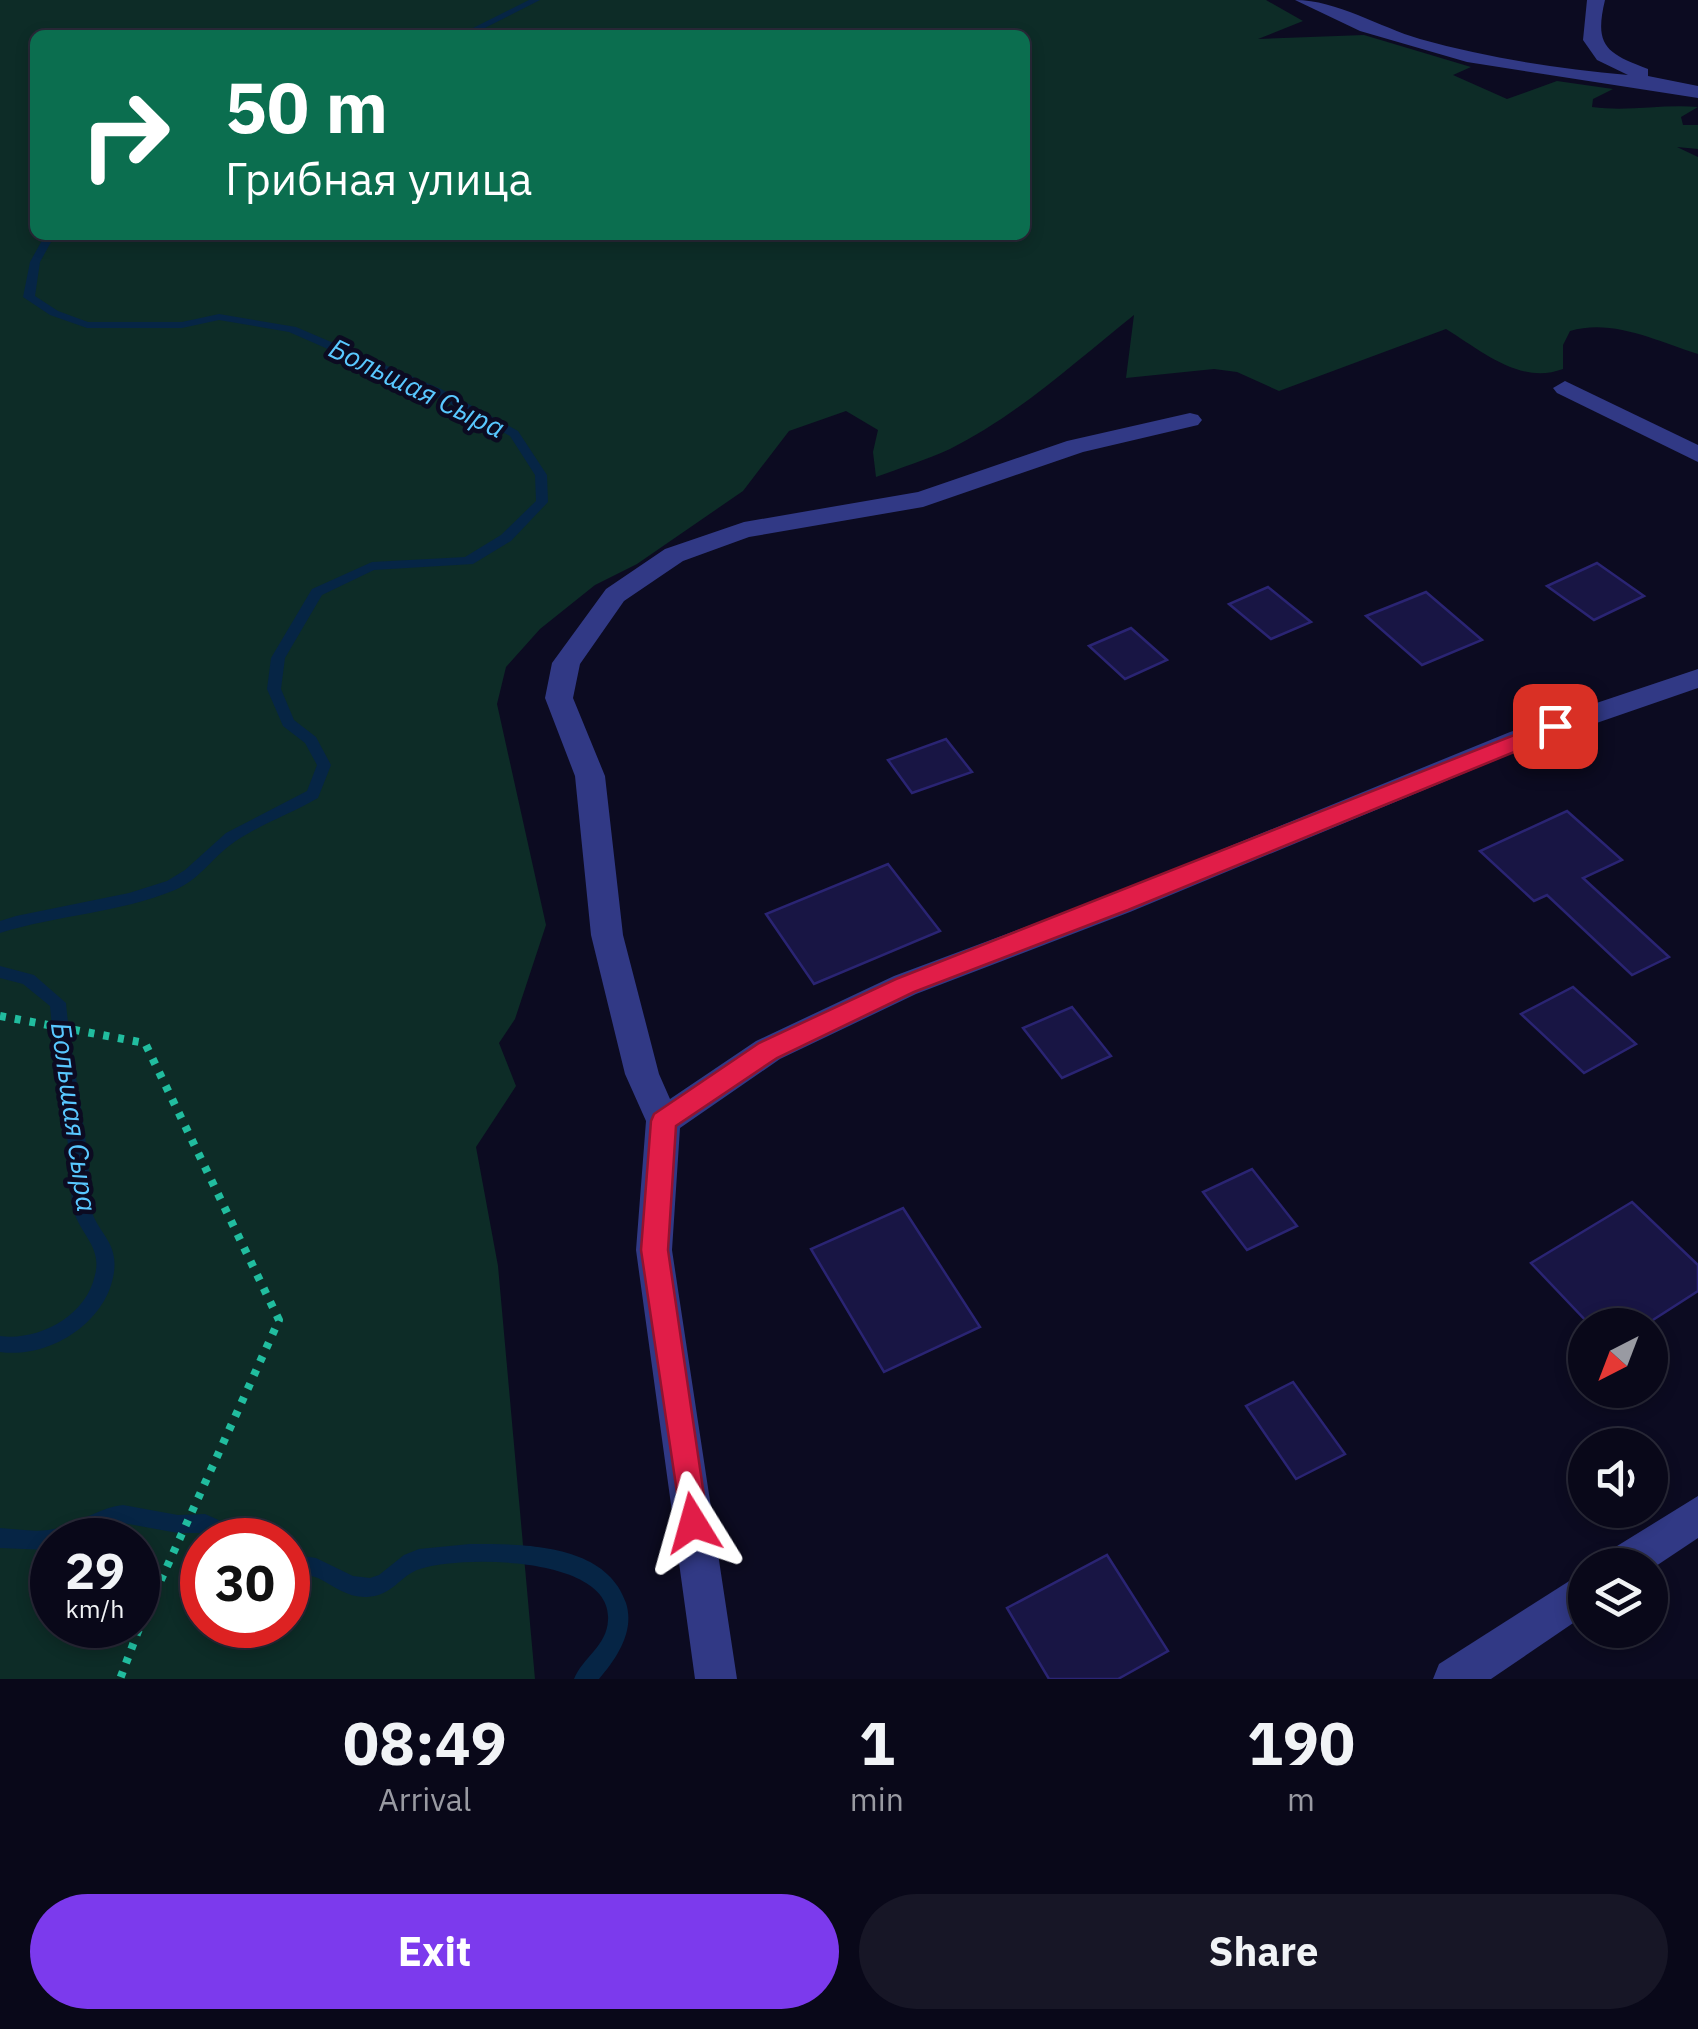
<!DOCTYPE html>
<html lang="en">
<head>
<meta charset="utf-8">
<style>
  :root { --surface:#090819; --page:#171626; --text:#f1f3f6; --muted:#999aa2; --line:#292938; --accent:#7c3aed }
  body { margin:0; font-family:"IBM Plex Sans",sans-serif; background:var(--page); color:var(--text); height:100vh; display:flex; flex-direction:column; font-size:38px; white-space:nowrap }
  * { box-sizing:border-box; margin:0 }
  p { font-size:32px; color:var(--muted) }
  .icon { flex:none; width:55px; height:55px; fill:none; stroke:currentColor; stroke-width:2; stroke-linecap:round; stroke-linejoin:round }
  .map { position:relative; height:1679px; overflow:hidden }
  .drawer { display:flex; flex-direction:column; background:var(--surface); flex:1 }
  .drawer>* { flex:none }
  .top-card { position:absolute; left:30px; top:30px; width:1000px; height:210px; border-radius:15px; box-shadow:0 5px 15px #0003,0 0 0 2px var(--line); background:#0b6e4f; color:#fff; overflow:hidden }
  .needle { width:65px; rotate:222deg }
  .buttons { position:absolute; left:1568px; top:1308px; display:grid; gap:20px }
  .buttons a { display:grid; place-items:center; width:100px; height:100px; border-radius:50%; background:var(--surface); box-shadow:0 5px 15px #0003,0 0 0 2px var(--line); font-size:50px }
  .speed { position:absolute; left:30px; top:1518px; display:flex; gap:20px; font-size:50px; font-weight:700; text-align:center }
  .speed>* { display:grid; place-content:center; width:130px; height:130px; border-radius:50%; background:var(--surface); box-shadow:0 5px 15px #0003,0 0 0 2px var(--line); line-height:1 }
  .speed small { font-size:25px; font-weight:400 }
  .speed .limit { border:15px solid #d22; background:#fff; color:#111 }
  .pin { position:absolute; display:grid; place-items:center; width:85px; height:85px; color:#fff; margin:-42px; border-radius:20px; box-shadow:0 5px 15px #0006 }
  .me { position:absolute; width:110px; margin:-55px; rotate:352deg; stroke-linejoin:round; filter:drop-shadow(0 0 8px #0008) }
  .turn { display:flex; align-items:center; gap:35px; height:210px; padding:0 30px; font-size:45px }
  .turn .icon { width:130px; height:130px; stroke-width:2.5 }
  .turn b { display:block; font-size:70px; line-height:85px }
  .eta { display:flex; justify-content:space-evenly; align-items:center; height:170px; text-align:center }
  .eta b { font-size:60px; font-weight:700; line-height:70px }
  .action { display:flex; gap:20px; margin-top:auto; padding:20px 30px }
  .action a { flex:1; height:115px; border-radius:60px; background:var(--accent); color:#fff; font-size:40px; font-weight:700; line-height:115px; text-align:center }
  .action a+a { background:var(--page); color:var(--text) }
  .map>svg:first-child { display:block }
  .green { fill:#0d2c27; fill-rule:evenodd }
  .lines { fill:none; stroke-linecap:round; stroke-linejoin:round }
  .stream { fill:#062545; fill-rule:evenodd }
  .building { fill:#181544; stroke:#2a2473; stroke-width:2.5 }
  .path { stroke:#21bd9f; stroke-width:8; stroke-dasharray:6 9; stroke-linecap:butt }
  .minor { fill:#313985; fill-rule:evenodd }
  .route { fill:#e11d48; stroke:#92132f; stroke-width:2.5 }
  .labels { text-anchor:middle; stroke-width:9; stroke-linejoin:round; paint-order:stroke }
  .water-label { font-size:28px; font-style:italic; fill:#59c8ff; stroke:#0c0b21 }
</style>
</head>
<body>
<div class="map">
<svg width="1698" height="1679" viewBox="0 0 1698 1679">
  <rect width="100%" height="100%" fill="#0c0b21"/>
  <path class="green" d="M 0,0 L 1266,0 L 1303,21 L 1258,39 L 1364,35 L 1471,67 L 1453,75 L 1507,99 L 1557,81 L 1613,89 L 1593,99 L 1592,107 C 1628,112 1662,104 1698,107 L 1681,117 L 1683,125 L 1698,125 L 1698,149 L 1677,147 L 1698,157 L 1698,354 C 1657,341 1612,318 1570,331 L 1563,345 L 1563,369 C 1520,385 1482,351 1446,329 L 1279,391 L 1237,372 L 1214,369 L 1126,378 L 1134,315 C 1075,362 1018,415 950,449 C 926,460 900,468 876,477 L 873,452 L 878,430 L 846,411 L 789,431 L 743,491 L 637,564 L 595,585 L 540,629 L 506,667 L 497,704 L 546,925 L 515,1019 L 499,1043 L 516,1086 L 476,1147 L 498,1266 L 535,1679 L 0,1679 ZM 35,35 L 1025,35 L 1025,235 L 35,235 ZM 52,1540 L 138,1540 L 138,1625 L 52,1625 ZM 202,1540 L 288,1540 L 288,1625 L 202,1625 Z"/>
  <g class="lines">
    <g class="stream">
      <polygon points="529,0 540,0 471,35 459,35"/>
      <path d="M 45,235 L 55,235 L 40,262 L 35,296 L 58,311 L 88,322 L 182,322 L 219,314 L 296,327 L 441,389 L 518,431 L 547,475 L 548,502 L 511,541 L 473,564 L 374,570 L 322,595 L 285,658 L 281,689 L 294,720 L 316,737 L 331,765 L 318,798 C 289,815 255,826 229,846 C 210,861 198,880 175,890 C 119,913 57,915 0,933 L 0,921 L 16,916 L 129,893 L 167,881 L 185,870 L 226,833 L 307,791 L 317,765 L 305,743 L 283,726 L 267,689 L 271,658 L 312,589 L 372,562 L 465,557 L 501,535 L 536,501 L 535,475 L 510,436 L 433,395 L 289,332 L 219,320 L 182,328 L 87,328 L 50,315 L 23,297 L 30,262 Z"/>
      <path d="M 0,966 L 34,975 L 66,1003 C 71,1059 84,1114 89,1170 C 91,1183 87,1197 91,1209 C 98,1234 118,1241 114,1272 C 107,1323 49,1359 0,1352 L 0,1336 C 38,1341 86,1317 95,1275 C 102,1248 82,1236 74,1212 C 69,1198 73,1181 71,1166 C 64,1113 55,1060 50,1006 L 23,984 L 0,978 Z"/>
      <path d="M 123,1505 L 178,1515 L 205,1514 L 248,1533 L 251,1540 L 220,1540 L 204,1533 L 178,1533 L 123,1523 L 110,1525 L 80,1540 L 52,1540 L 52,1548 L 48,1550 L 0,1548 L 0,1528 C 15,1529 33,1532 48,1530 C 75,1527 96,1508 123,1505 Z"/>
      <path d="M 470,1544 C 522,1544 606,1543 626,1603 C 635,1631 617,1658 599,1679 L 574,1679 C 583,1657 607,1646 608,1620 C 613,1556 461,1555 420,1569 C 400,1575 393,1596 367,1597 C 348,1598 334,1586 318,1578 C 308,1574 298,1575 288,1574 L 288,1554 L 316,1558 L 353,1576 L 370,1578 L 379,1575 L 404,1555 L 419,1549 Z"/>
    </g>
  </g>
  <g class="building">
    <polygon points="1597,563 1644,596 1594,620 1547,586"/>
    <polygon points="1268,587 1311,622 1271,639 1229,604"/>
    <polygon points="1426,592 1482,640 1422,665 1366,616"/>
    <polygon points="1131,628 1167,660 1125,679 1089,646"/>
    <polygon points="946,739 972,772 912,793 888,760"/>
    <polygon points="1567,811 1622,860 1583,878 1669,957 1632,975 1547,895 1534,901 1480,851"/>
    <polygon points="888,864 940,931 814,984 766,914"/>
    <polygon points="1573,987 1636,1044 1584,1073 1521,1014"/>
    <polygon points="1072,1007 1111,1056 1062,1078 1023,1028"/>
    <polygon points="1252,1169 1297,1226 1247,1250 1203,1192"/>
    <polygon points="1632,1202 1698,1265 1698,1291 1645,1325 1590,1325 1531,1263"/>
    <polygon points="903,1208 980,1327 884,1372 811,1249"/>
    <polygon points="1293,1382 1345,1454 1296,1479 1246,1406"/>
    <polygon points="1107,1555 1168,1651 1118,1679 1049,1679 1007,1608"/>
  </g>
  <g class="lines">
    <polyline class="path" points="0,1016 145,1043 279,1320 140,1626 120,1679"/>
    <g class="minor">
      <path d="M 1295,0 C 1337,0 1379,27 1420,39 C 1488,58 1558,69 1628,75 L 1597,60 L 1583,40 L 1587,0 L 1605,0 C 1594,46 1606,53 1648,69 L 1648,76 L 1698,86 L 1698,98 L 1467,62 L 1360,31 Z"/>
      <polygon points="1565,381 1698,445 1698,462 1557,393 1553,388"/>
      <polygon points="1190,413 1198,415 1202,420 1198,425 1083,452 923,507 749,537 683,561 624,601 580,664 573,698 605,776 623,935 659,1074 670,1099 756,1041 894,976 1108,896 1510,732 1698,669 1698,688 1530,746 1130,912 916,994 780,1059 680,1128 672,1250 737,1679 695,1679 636,1250 646,1121 625,1074 591,935 575,776 545,698 552,663 606,589 665,549 744,522 918,492 1067,441"/>
      <polygon points="1698,1496 1698,1538 1650,1570 1650,1565 1603,1565 1609,1551"/>
      <polygon points="1585,1571 1585,1615 1491,1679 1433,1679 1439,1664"/>
    </g>
  </g>
  <polygon class="route" points="1555,719 1566,726 1563,732 1128,910 914,992 777,1058 676,1126 668,1250 708,1523 704,1533 693,1537 683,1533 641,1250 651,1121 654,1114 759,1043 896,979"/>
  <g class="labels">
    <g class="water-label">
      <text transform="translate(417 388) rotate(26)" y="10">Большая Сыра</text>
      <text transform="translate(74 1117) rotate(82)" y="10">Большая Сыра</text>
    </g>
  </g>
</svg>
<div class="buttons">
<a><svg class="needle" viewBox="-14 -14 28 28"><path d="M0-13l5 13h-10z" fill="#e53935"/><path d="M0 13l5-13h-10z" fill="#999aa2"/></svg></a>
<a><svg class="icon" aria-label="sound" viewBox="0 0 24 24"><path d="M4 9h4l5-4v14l-5-4H4zM17 9q2 3 0 6"/></svg></a>
<a><svg class="icon" aria-label="layers" viewBox="0 0 24 24"><path d="M12 4l9 5-9 5-9-5zM3 14l9 5 9-5"/></svg></a>
</div>
<div class="speed"><div>29<small>km/h</small></div><div class="limit">30</div></div>
<div class="pin" style="left:1555px;top:726px;background:#d93025"><svg class="icon" aria-label="arrive" viewBox="0 0 24 24"><path d="M6 21V4h12l-3 4 3 4H6"/></svg></div>
<svg class="me" style="left:693px;top:1523px" viewBox="-20 -20 40 40"><path d="M0-17L14 15 0 8-14 15z" fill="#e11d48" stroke="#fff" stroke-width="4"/></svg>
<div class="top-card">
<div class="turn"><svg class="icon" aria-label="right" viewBox="0 0 24 24"><path d="M7 20v-9h11M14 6l5 5-5 5"/></svg><div><b>50 m</b>Грибная улица</div></div>
</div>
</div>
<section class="drawer">
<div class="eta">
<div><b>08:49</b><p>Arrival</p></div>
<div><b>1</b><p>min</p></div>
<div><b>190</b><p>m</p></div>
</div>
<div class="action"><a>Exit</a><a>Share</a></div>
</section>
</body>
</html>
